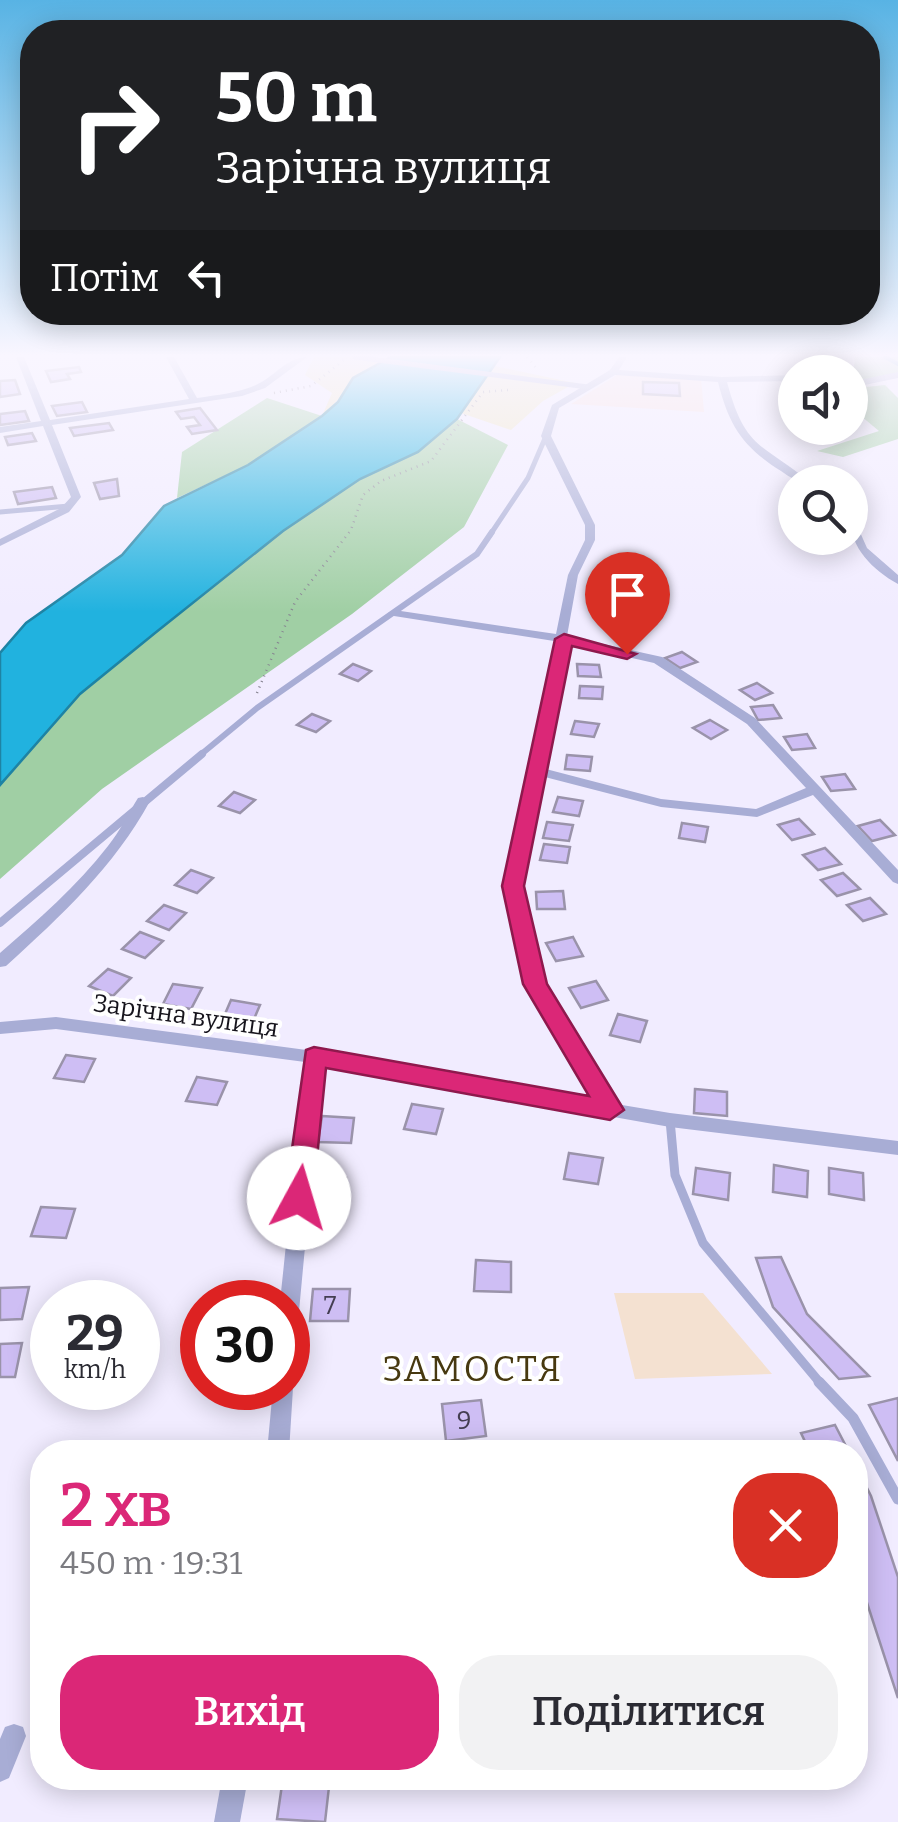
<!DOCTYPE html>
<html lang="uk">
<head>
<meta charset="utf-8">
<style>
  :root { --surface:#fff; --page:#f2f2f3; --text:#2b2b33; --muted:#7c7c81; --accent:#db2777 }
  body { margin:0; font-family:Bitter,serif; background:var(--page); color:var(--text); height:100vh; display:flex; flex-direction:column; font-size:38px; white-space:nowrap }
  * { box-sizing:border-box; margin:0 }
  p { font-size:32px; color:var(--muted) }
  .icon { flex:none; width:55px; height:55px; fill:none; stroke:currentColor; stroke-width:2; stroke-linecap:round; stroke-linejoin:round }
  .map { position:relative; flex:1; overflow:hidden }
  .panel { position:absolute; left:30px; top:1440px; width:838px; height:350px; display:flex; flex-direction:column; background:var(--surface); border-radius:40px; box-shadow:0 5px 25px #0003 }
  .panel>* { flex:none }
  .hud { position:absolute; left:20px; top:20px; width:860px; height:305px; border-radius:40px; box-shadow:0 5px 25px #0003; background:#202124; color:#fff; overflow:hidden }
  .buttons { position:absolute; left:778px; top:355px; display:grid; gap:20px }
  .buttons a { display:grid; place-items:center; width:90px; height:90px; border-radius:50%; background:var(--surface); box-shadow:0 5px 25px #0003; font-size:50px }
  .speed { position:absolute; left:30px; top:1280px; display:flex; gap:20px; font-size:50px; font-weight:700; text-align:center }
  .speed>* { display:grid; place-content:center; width:130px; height:130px; border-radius:50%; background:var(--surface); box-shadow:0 5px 25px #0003; line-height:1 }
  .speed small { font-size:25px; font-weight:400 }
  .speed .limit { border:15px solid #d22; background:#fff; color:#111 }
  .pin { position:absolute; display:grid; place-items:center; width:85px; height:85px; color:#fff; margin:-102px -42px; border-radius:50% 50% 50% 0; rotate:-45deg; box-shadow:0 0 10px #0007 }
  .pin .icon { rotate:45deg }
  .me { position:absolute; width:110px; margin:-55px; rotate:6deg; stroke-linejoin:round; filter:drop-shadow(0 0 8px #0008) }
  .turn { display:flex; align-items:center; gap:35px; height:210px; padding:0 30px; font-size:45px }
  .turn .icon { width:130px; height:130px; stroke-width:2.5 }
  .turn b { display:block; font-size:70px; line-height:85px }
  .then { display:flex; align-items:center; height:95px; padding:0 30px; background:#0003; gap:20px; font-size:38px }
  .round { display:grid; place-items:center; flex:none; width:105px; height:105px; border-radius:40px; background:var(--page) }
  .headline { display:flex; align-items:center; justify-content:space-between; height:170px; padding:0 30px }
  h1 { font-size:60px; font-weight:600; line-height:75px; color:var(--accent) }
  .cta { display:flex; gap:20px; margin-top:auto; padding:20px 30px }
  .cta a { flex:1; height:115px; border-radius:40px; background:var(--accent); color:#fff; font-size:40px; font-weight:600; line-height:115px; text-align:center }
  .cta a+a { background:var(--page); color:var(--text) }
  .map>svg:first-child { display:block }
  .industrial { fill:#f4e1d1 }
  .education { fill:#f9dedc }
  .green { fill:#a0cfa4 }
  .sand { fill:#efe5c0 }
  .water { fill:#21b2df; stroke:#1e83a4; stroke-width:2.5 }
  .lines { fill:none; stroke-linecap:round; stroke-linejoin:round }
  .stream { stroke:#1e83a4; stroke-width:4 }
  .building { fill:#cebef4; stroke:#9a93aa; stroke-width:2.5 }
  .path { stroke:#868390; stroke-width:2.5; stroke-dasharray:1 5; stroke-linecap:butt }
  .service-far4 { stroke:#a8add5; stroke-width:5 }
  .service-far3 { stroke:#a8add5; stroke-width:6 }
  .service-far2 { stroke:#a8add5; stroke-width:8 }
  .service-far1 { stroke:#a8add5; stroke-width:9 }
  .service { stroke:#a8add5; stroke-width:11 }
  .minor { fill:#a8add5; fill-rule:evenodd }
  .route { fill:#db2777; stroke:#8e194d; stroke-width:2.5 }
  .labels { text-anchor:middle; stroke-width:8; stroke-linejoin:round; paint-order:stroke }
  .street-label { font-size:25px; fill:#16141c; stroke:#fff }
  .near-number-label { font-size:25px; fill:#443e52 }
  .near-quarter-label { font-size:35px; letter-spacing:2.5px; fill:#473910; stroke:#fff }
</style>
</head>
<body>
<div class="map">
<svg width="898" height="1822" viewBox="0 0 898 1822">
  <rect width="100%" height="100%" fill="#f1ecff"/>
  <polygon class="industrial" points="614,1293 703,1293 772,1374 635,1379"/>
  <polygon class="education" points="619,374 701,378 704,412 571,404"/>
  <g class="green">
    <polygon points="855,357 898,357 898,375 850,385 850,372 792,376 796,369 854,367"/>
    <polygon points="885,385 898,398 898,439 843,457 817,451 879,431 855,411 851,398 866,387"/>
    <polygon points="267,398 322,416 248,465 177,498 182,452"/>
    <polygon points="457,419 508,445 464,527 352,614 102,789 0,879 0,785 80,694 155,633 283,531 360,479 418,452"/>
  </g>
  <g class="sand">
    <path d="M 314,357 L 376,357 L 382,363 C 354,376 344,396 322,416 L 332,393 L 305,375 Z"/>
    <polygon points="495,366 575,383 543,401 511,430 461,413"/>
  </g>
  <polygon class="water" points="391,357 500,357 457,419 418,452 360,479 283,531 155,633 80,694 0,785 0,653 26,623 122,555 164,506 248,465 322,416 338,402 353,378"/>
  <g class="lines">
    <polyline class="stream" points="885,357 898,364"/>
  </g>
  <g class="building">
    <polygon points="79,367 81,372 67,374 70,379 51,382 46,371"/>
    <polygon points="15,380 20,394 0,397 0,381"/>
    <polygon points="643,382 679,383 680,396 643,394"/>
    <polygon points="82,402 87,412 57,416 52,406"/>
    <polygon points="200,408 217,430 192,434 187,427 200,425 194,417 181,419 176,412"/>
    <polygon points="25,411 29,421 0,425 0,414"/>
    <polygon points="109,423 113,430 74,436 70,428"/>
    <polygon points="32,433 36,441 8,445 5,437"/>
    <polygon points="117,479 119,496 100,499 94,483"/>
    <polygon points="52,487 56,498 18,504 14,492"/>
    <polygon points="682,652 697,662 680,668 665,658"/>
    <polygon points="353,664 371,671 358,681 340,674"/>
    <polygon points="577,664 599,665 601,677 578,676"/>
    <polygon points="757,683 772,693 755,700 740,690"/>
    <polygon points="580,686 603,687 602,699 579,698"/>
    <polygon points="773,705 781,718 758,720 751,707"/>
    <polygon points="312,714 330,721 316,732 297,725"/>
    <polygon points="710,720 727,730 711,739 693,728"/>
    <polygon points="575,721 599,724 594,737 571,734"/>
    <polygon points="807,734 815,748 792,750 784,737"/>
    <polygon points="567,755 592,757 590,771 565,769"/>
    <polygon points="845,774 855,789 831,791 822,777"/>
    <polygon points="234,792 255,800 240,813 219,806"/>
    <polygon points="558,797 583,801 579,816 553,812"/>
    <polygon points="799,819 814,834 792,840 778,825"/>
    <polygon points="880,820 895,835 872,841 858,826"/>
    <polygon points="547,822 573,825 569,841 543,838"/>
    <polygon points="682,823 708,827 705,842 679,838"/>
    <polygon points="544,844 570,847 567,863 540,860"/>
    <polygon points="825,848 841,864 818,870 803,855"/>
    <polygon points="191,870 213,878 197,893 175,885"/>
    <polygon points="843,873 860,889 837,896 821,880"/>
    <polygon points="563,891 565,909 537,909 536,892"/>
    <polygon points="870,898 886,914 863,921 847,905"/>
    <polygon points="164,905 186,913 169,930 147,921"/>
    <polygon points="140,932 163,941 145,958 122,949"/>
    <polygon points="573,937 583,956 556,961 546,943"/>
    <polygon points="108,969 131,978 113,996 89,986"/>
    <polygon points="596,981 608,1000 581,1008 569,988"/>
    <polygon points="173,984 202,988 191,1009 163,1004"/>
    <polygon points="231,1000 260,1005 251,1026 222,1021"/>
    <polygon points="618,1014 647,1021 640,1042 610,1035"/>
    <polygon points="66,1055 95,1059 84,1082 54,1078"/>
    <polygon points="197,1077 227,1082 217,1105 186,1101"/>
    <polygon points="695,1089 727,1092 727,1116 694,1113"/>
    <polygon points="412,1104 443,1109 436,1134 404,1129"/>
    <polygon points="322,1116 354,1118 351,1143 318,1142"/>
    <polygon points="569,1153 603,1158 598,1184 564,1179"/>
    <polygon points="774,1165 808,1171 807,1197 773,1192"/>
    <polygon points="696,1168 730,1173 728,1200 693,1194"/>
    <polygon points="829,1168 863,1173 864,1200 829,1194"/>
    <polygon points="312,1176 346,1178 342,1205 308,1204"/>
    <polygon points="41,1207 75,1209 66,1238 31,1236"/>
    <polygon points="781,1257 807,1314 869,1376 839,1379 773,1307 756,1258"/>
    <polygon points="476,1260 511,1262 511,1292 474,1291"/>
    <polygon points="29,1287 22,1319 0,1320 0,1288"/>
    <polygon points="313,1289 350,1289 348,1321 310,1321"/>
    <polygon points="22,1343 15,1377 0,1377 0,1344"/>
    <polygon points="898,1398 898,1461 869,1405"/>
    <polygon points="481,1400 486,1436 446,1441 442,1404"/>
    <polygon points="835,1425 849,1452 810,1452 801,1433"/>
    <polygon points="855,1464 871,1496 898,1577 898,1698 855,1566"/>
    <polygon points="283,1778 330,1778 325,1822 277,1819"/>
  </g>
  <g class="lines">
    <g class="path">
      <polyline points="527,357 537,369"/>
      <polyline points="274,393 311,386 344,360"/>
      <polyline points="257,693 295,602 351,530 363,495 381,481 431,461 483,392 508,390"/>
    </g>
    <g class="service-far4">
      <polyline points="355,357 588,387"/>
      <polyline points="0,512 69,506"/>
      <polyline points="490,535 528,478 546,436"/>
    </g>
    <polyline class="service-far3" points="199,756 257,708 477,554 492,532"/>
    <polyline class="service-far2" points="0,923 202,754"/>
    <polyline class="service-far1" points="670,1120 675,1175 703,1243 821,1384"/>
    <polyline class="service" points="819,1382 853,1418 898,1499"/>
    <g class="minor">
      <path d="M 16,357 L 24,357 L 50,420 L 189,399 L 166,357 L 174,357 L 197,398 C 217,395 238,393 256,385 C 274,377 287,357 307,357 L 265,388 L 242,396 L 52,425 L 81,497 L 69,512 L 0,546 L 0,539 L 61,508 L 71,497 L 43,426 L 0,433 L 0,427 L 41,421 Z"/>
      <path d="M 619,357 L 627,357 L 619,370 L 722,377 L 795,375 L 795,381 L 727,382 C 745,450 762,443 810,482 C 798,483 791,478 781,471 C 743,447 729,426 718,382 L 615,375 L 559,408 L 551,436 L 595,525 L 595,540 L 578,575 L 567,636 L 662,657 L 755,718 L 898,870 L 898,884 L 893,882 L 813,795 L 757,817 L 661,807 L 541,776 L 520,886 L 543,984 L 616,1104 L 670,1113 L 898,1141 L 898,1155 L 670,1127 L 322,1065 L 298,1322 L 295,1328 L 288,1331 L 288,1302 L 280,1302 L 305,1062 L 56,1029 L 0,1034 L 0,1022 L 56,1017 L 314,1051 L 596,1100 L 527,984 L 506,886 L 554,641 L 394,616 L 388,613 L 394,610 L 556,634 L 568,575 L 585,540 L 585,525 L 541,436 L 552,405 L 610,370 ZM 566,643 L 654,663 L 747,724 L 806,788 L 756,809 L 661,799 L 542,768 Z"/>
      <polygon points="898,372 898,378 850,388 850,382"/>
      <path d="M 850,518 L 855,521 L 867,548 L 898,575 L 898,584 C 873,570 850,548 850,518 Z"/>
      <path d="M 143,797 L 150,801 C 114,867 61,916 6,966 L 0,967 L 0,953 C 38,920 77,886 108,846 C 120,831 128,814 138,798 Z"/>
      <polygon points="288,1380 293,1388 289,1452 267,1452 273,1388 288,1388"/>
      <polygon points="14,1724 23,1727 26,1736 9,1778 0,1782 0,1739 5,1727"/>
      <polygon points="222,1778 248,1778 240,1822 214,1822"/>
    </g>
  </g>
  <linearGradient id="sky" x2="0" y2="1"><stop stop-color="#58b3e4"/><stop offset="0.58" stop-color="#f9f6ff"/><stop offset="1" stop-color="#f9f6ff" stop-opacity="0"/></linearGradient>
  <rect width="898" height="612" fill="url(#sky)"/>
  <polygon class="route" points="564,634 636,654 627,659 572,646 524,886 547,984 624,1110 610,1120 326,1068 313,1198 309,1206 289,1206 285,1198 306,1050 314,1047 589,1096 523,984 502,886 555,639"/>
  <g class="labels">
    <g class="street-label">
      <text transform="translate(186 1015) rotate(8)" y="9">Зарічна вулиця</text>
    </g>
    <g class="near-number-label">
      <text x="330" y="1314">7</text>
      <text x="464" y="1429">9</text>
    </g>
    <g class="near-quarter-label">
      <text x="473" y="1381">ЗАМОСТЯ</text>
    </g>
  </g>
</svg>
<div class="buttons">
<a><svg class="icon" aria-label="sound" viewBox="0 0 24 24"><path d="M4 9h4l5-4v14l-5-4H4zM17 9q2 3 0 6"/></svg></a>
<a><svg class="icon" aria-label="search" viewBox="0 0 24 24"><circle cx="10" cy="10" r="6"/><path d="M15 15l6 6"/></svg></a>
</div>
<div class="speed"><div>29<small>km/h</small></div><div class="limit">30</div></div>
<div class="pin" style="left:627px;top:654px;background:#d93025"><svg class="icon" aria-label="arrive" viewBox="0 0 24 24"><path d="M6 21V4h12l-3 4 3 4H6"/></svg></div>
<svg class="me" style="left:299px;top:1198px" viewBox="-20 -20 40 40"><circle r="19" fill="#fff"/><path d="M0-13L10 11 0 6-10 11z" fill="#db2777"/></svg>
<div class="hud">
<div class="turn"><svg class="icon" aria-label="right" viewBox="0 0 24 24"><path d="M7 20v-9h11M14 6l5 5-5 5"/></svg><div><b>50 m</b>Зарічна вулиця</div></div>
<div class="then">Потім<svg class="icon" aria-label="left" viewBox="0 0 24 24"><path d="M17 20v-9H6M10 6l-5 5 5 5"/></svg></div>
</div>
<section class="panel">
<div class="headline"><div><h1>2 хв</h1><p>450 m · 19:31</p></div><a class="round" style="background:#d93025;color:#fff"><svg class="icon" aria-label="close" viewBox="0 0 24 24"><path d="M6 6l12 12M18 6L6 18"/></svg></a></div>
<div class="cta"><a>Вихід</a><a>Поділитися</a></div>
</section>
</div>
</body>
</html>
